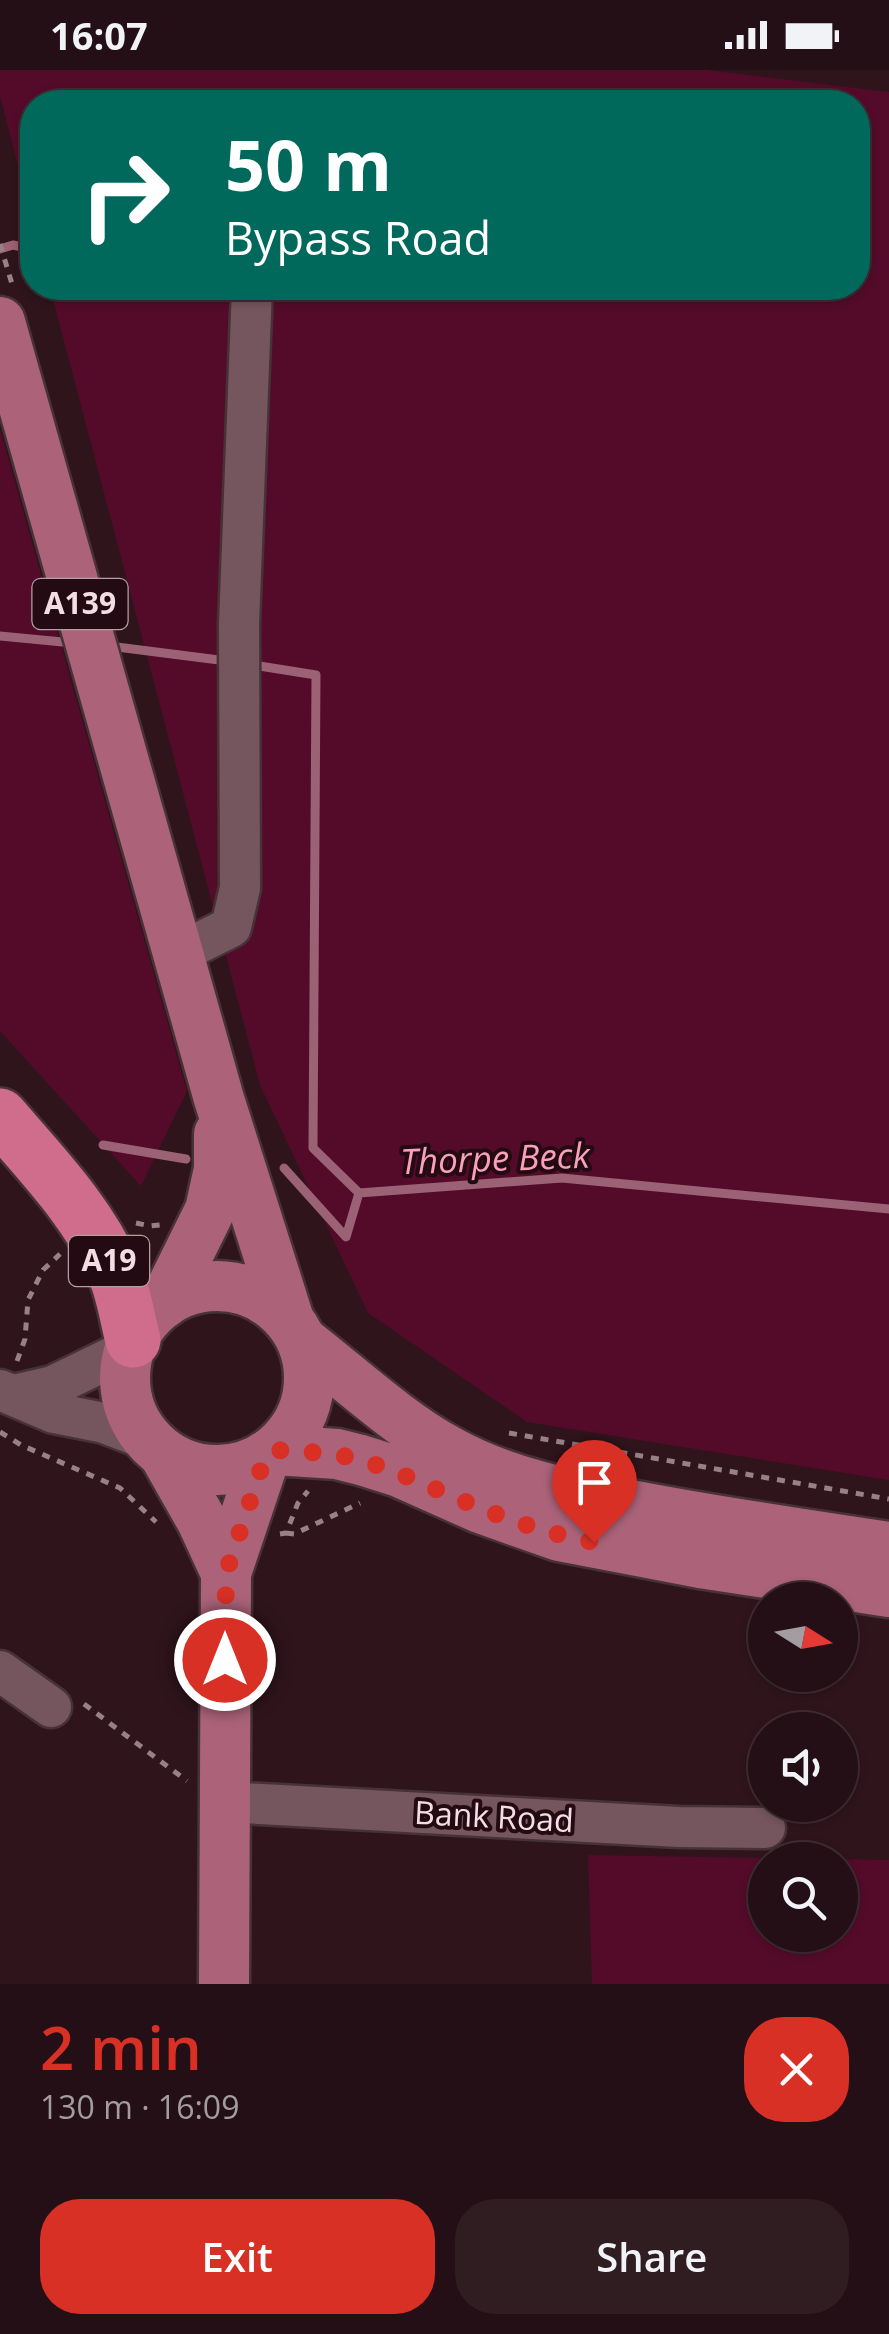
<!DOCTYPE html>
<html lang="en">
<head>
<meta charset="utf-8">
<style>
  :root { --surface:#230f15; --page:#2f1d22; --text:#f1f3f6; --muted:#a39ca0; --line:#402f34; --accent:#d93025 }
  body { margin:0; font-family:"Open Sans",sans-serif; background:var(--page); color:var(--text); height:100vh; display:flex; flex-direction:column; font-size:38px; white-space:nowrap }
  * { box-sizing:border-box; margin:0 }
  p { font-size:32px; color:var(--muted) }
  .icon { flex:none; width:55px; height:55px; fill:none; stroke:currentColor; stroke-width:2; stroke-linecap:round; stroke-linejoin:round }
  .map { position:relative; height:1914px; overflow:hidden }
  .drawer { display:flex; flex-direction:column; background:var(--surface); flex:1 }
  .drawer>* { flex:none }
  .guide { position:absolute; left:20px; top:20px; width:850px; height:210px; border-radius:40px; box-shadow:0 2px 8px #0004,0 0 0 2px var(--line); background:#00695c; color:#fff; overflow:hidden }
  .needle { width:65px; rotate:101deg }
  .tools { position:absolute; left:748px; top:1512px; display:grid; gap:20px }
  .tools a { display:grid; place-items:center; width:110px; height:110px; border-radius:50%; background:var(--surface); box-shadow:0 2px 8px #0004,0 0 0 2px var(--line); font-size:50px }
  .pin { position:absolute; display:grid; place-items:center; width:85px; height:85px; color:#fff; margin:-102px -42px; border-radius:50% 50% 50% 0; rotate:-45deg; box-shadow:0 0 10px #0007 }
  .pin .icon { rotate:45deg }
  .me { position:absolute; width:110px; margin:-55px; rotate:0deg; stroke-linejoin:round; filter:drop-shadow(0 0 8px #0008) }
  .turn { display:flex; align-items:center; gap:35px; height:210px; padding:0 40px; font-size:45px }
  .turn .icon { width:130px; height:130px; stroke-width:2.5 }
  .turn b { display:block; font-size:70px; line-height:85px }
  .round { display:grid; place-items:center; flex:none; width:105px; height:105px; border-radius:40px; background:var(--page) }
  .headline { display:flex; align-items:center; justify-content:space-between; height:170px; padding:0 40px }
  h1 { font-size:60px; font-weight:600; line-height:75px; color:var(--accent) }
  .cta { display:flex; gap:20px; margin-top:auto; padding:20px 40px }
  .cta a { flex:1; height:115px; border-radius:40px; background:var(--accent); color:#fff; font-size:40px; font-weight:600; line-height:115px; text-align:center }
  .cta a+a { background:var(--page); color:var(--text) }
  .status { display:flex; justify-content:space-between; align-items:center; height:70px; padding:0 50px; background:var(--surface); direction:ltr }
  .status svg { height:28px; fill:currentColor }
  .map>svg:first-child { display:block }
  .green { fill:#530b29; fill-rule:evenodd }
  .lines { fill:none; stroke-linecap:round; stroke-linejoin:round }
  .stream { stroke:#9b6174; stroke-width:9 }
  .minor-casing { stroke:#463237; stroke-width:45 }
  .major-casing { stroke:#463237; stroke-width:55 }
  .highway-casing { stroke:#463237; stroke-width:60 }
  .path { stroke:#988087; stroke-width:5; stroke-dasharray:8 8; stroke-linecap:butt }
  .minor { stroke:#75555e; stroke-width:40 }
  .major { stroke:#ac637a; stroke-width:50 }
  .highway { stroke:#d06c8c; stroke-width:55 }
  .route { stroke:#d93025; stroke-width:18; stroke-dasharray:0 32.4 }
  .labels { text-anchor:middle; stroke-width:8; stroke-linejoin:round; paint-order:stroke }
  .shield { fill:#240b13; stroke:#b49fa5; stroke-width:2.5 }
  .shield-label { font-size:30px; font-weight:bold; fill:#f2dee3 }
  .street-label { font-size:32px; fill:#f2dee3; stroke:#240b13 }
  .water-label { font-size:35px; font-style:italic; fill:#faa0ba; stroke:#240b13 }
</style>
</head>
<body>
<div class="status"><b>16:07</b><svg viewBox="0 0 49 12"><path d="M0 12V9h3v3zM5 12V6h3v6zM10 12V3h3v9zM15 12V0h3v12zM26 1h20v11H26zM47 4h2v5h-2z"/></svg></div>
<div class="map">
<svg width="889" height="1914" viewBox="0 0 889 1914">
  <rect width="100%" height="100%" fill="#2f141c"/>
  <g class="green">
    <polygon points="0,0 706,0 889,22 889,1410 527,1352 368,1243 260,1015 50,218 858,218 858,32 32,32 32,150 0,26"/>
    <polygon points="0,359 187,1021 141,1116 0,961"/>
    <path d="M 588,1785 L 889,1790 L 889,1914 L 592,1914 ZM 765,1790 L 840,1790 L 840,1865 L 765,1865 Z"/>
  </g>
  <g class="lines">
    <g class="stream">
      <polyline points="0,179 13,175 32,179"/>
      <polyline points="0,566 73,573"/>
      <polyline points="109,576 227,591"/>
      <polyline points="247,594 316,605 313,1078 359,1123"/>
      <polyline points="103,1075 186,1089"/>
      <polyline points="284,1098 346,1167 359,1123 562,1108 889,1139"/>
    </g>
    <defs>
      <g id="minor">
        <polyline points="177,884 231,857 240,818 239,554 252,218"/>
        <polyline points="0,1320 54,1343 104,1353 149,1370"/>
        <polyline points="14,1325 53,1316 129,1279"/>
        <polyline points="0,1601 51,1637"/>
        <polyline points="224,1732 679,1757 765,1758"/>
      </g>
      <g id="major">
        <polyline points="0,252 219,1029 289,1250"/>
        <circle cx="217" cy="1308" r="92"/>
        <polyline points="164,1233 210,1140 219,1099 219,1064"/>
        <path d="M 302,1271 C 350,1308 396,1352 449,1381 C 510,1415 579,1426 647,1438 C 727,1453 808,1465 889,1477"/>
        <polyline points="275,1380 337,1384 361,1390 399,1402 480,1438 559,1466 700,1493 889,1522"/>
        <polyline points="164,1384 202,1451 226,1503"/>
        <polyline points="224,1914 226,1503 265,1387"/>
      </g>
      <path id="highway" d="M 0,1046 C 43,1096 88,1142 115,1203 C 124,1223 127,1248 133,1270"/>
    </defs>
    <use href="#minor" class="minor-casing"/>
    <use href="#major" class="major-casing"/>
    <use href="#highway" class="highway-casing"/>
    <g class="path">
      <polyline points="0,174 12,214"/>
      <polyline points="136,1153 150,1156 160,1155"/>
      <polyline points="17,1291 25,1269 28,1230 43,1200 60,1184"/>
      <polyline points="0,1362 21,1375 120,1418 156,1452"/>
      <polyline points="509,1363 889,1429"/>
      <polyline points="286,1463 294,1464 360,1433"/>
      <polyline points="280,1464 286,1463 298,1433 308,1421"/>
      <polyline points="84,1634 187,1711"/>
    </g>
    <use href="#minor" class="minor"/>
    <use href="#major" class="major"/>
    <use href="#highway" class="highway"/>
  </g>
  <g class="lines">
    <path class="route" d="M 225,1590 L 226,1503 L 265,1387 L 276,1380 C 304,1382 333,1382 360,1390 C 400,1401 437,1421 476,1436 C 514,1452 554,1465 594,1472"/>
  </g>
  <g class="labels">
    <g class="shield">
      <rect x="32.5" y="509" width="95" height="50" rx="8"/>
      <rect x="69" y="1166" width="80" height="50" rx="8"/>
    </g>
    <g class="shield-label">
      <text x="80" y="544">A139</text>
      <text x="109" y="1201">A19</text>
    </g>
    <g class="street-label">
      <text transform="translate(494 1747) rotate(3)" y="11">Bank Road</text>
    </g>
    <g class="water-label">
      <text transform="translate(495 1089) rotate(-2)" y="12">Thorpe Beck</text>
    </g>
  </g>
</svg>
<div class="tools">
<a><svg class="needle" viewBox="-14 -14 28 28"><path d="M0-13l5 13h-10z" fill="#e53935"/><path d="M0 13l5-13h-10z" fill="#a39ca0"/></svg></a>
<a><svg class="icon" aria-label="sound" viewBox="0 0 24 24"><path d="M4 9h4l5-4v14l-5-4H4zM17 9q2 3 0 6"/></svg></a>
<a><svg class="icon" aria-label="search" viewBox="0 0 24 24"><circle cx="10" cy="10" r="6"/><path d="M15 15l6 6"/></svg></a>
</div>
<div class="pin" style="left:594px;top:1472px;background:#d93025"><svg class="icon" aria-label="arrive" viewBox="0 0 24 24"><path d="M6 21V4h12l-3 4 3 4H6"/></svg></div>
<svg class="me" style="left:225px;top:1590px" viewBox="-20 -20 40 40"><circle r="17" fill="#d93025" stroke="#fff" stroke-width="3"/><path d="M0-11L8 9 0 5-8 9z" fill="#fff"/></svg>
<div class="guide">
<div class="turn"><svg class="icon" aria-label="right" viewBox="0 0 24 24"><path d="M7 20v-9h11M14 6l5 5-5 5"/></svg><div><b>50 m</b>Bypass Road</div></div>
</div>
</div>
<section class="drawer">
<div class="headline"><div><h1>2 min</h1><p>130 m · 16:09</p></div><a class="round" style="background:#d93025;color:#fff"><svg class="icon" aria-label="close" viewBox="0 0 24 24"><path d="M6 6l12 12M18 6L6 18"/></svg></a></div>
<div class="cta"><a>Exit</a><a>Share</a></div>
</section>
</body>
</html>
